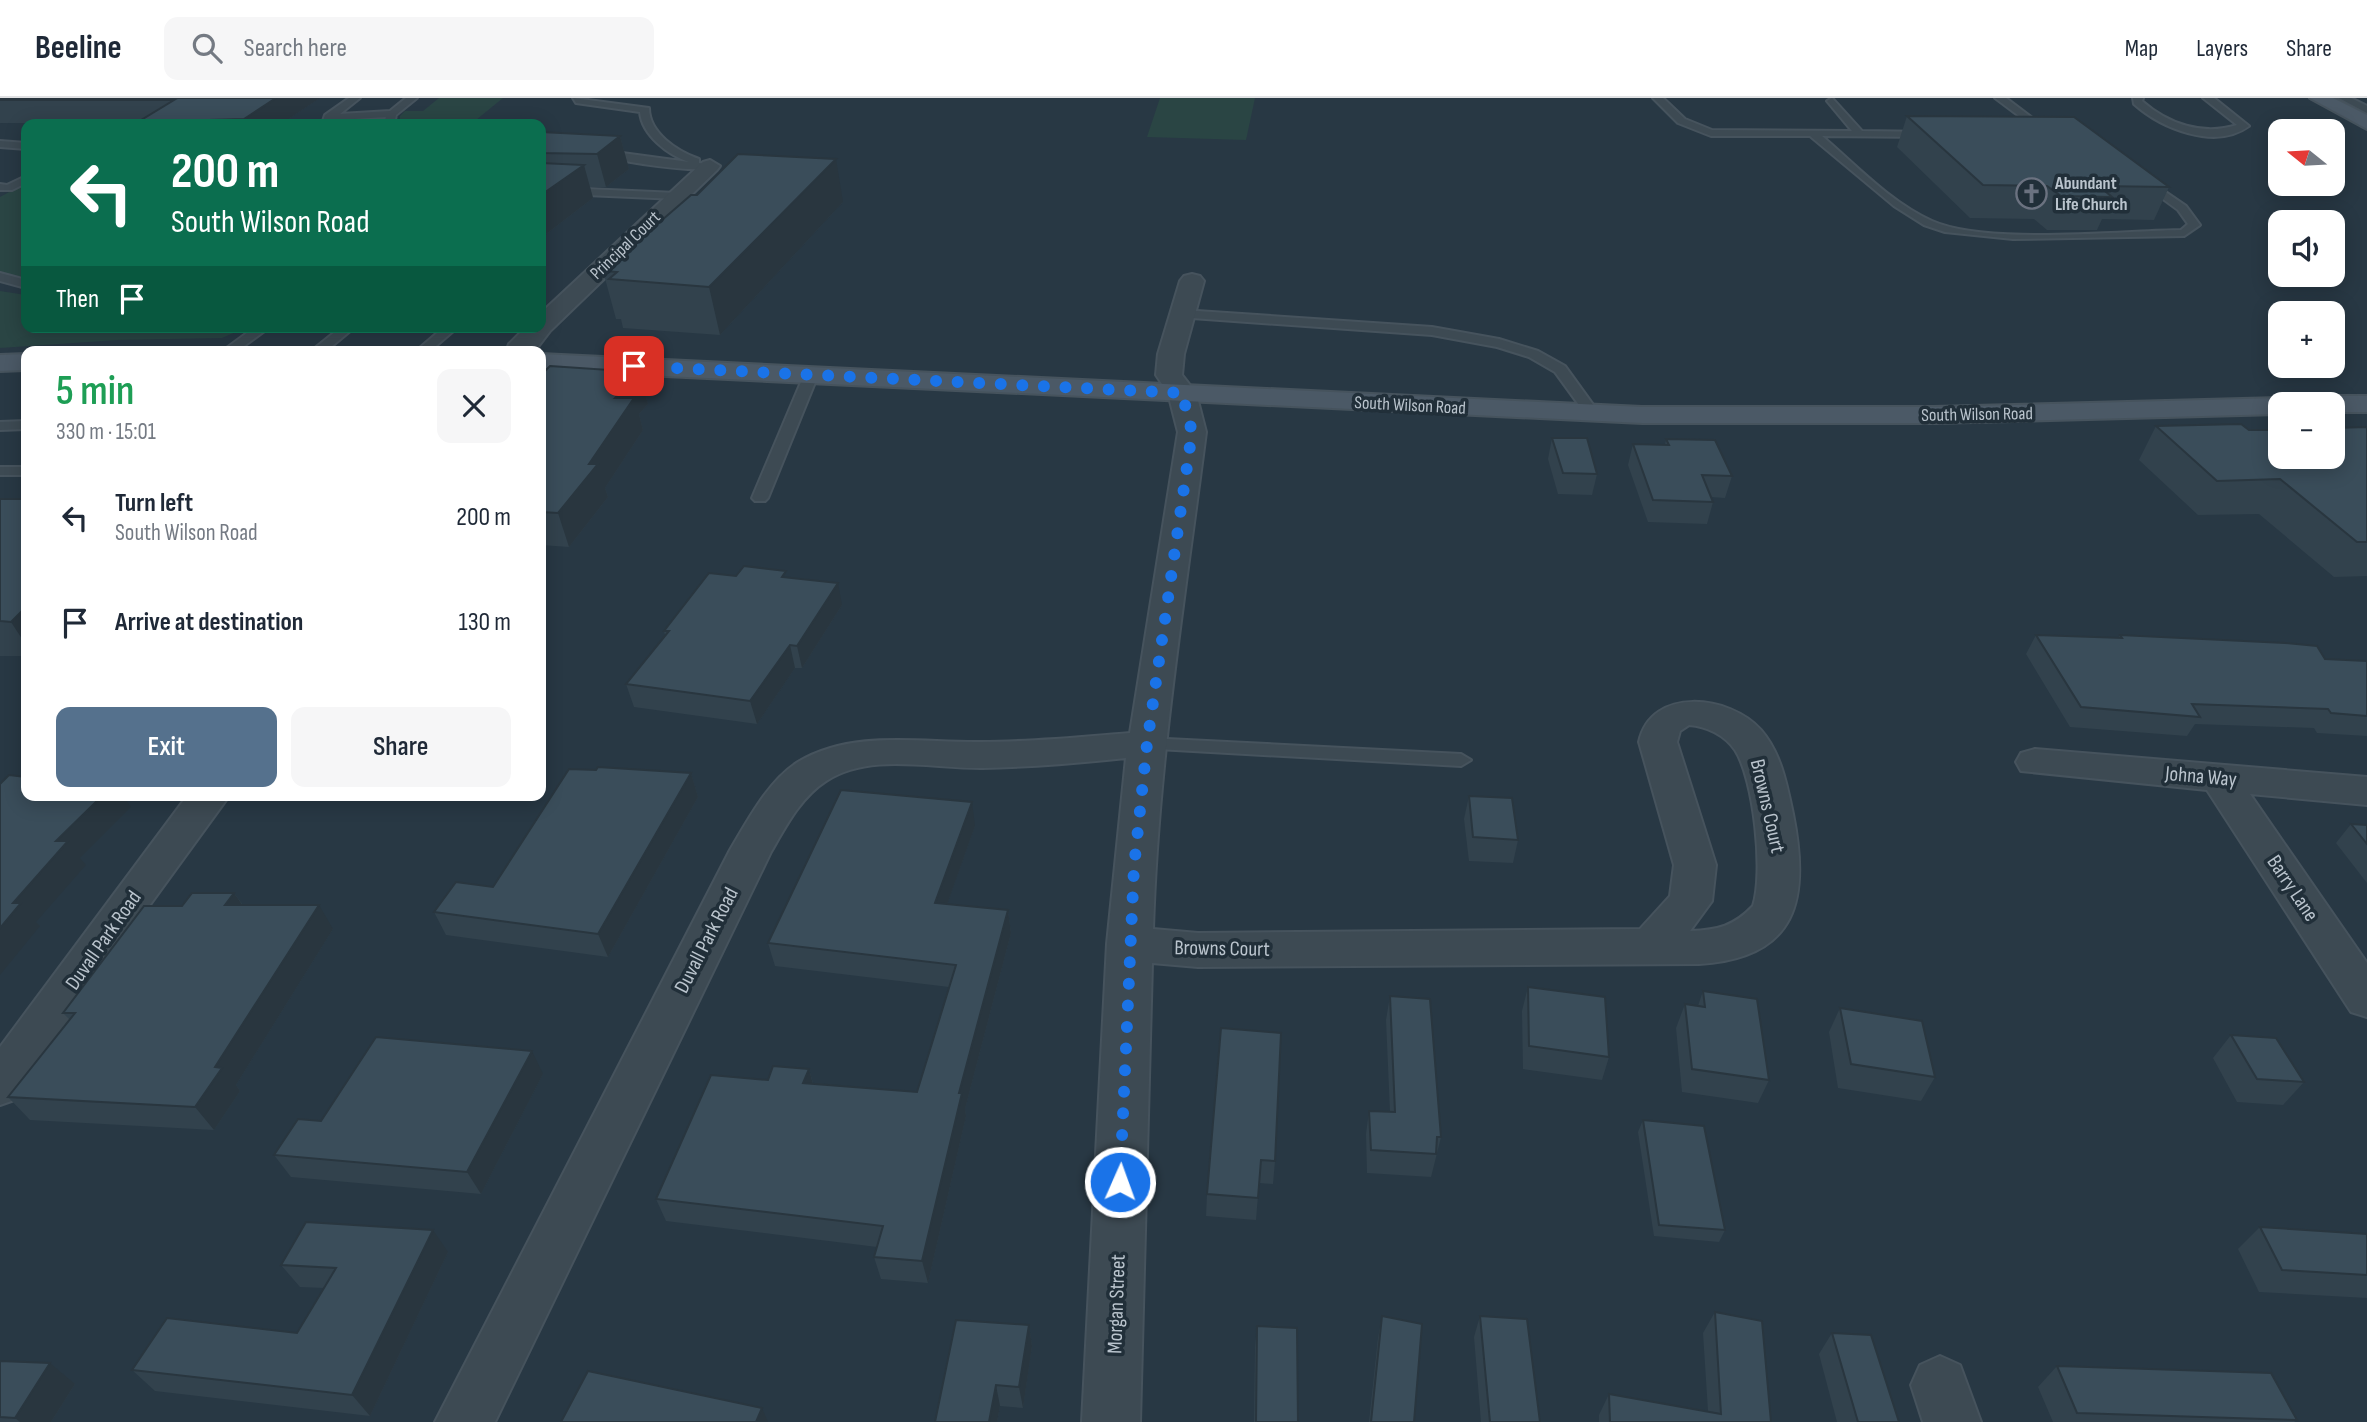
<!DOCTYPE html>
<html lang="en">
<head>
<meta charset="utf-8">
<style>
  :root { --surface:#fff; --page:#f6f6f7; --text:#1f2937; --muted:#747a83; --line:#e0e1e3; --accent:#55718d }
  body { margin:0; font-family:"Sofia Sans Condensed",sans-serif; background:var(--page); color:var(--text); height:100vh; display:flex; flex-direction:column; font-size:26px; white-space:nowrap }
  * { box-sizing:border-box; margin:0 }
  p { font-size:23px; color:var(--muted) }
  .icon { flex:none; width:38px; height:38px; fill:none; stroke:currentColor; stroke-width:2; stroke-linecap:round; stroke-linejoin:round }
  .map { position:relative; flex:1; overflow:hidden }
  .sheet { position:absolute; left:21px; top:248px; width:525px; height:455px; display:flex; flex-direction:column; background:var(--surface); border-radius:14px; box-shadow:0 4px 18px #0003 }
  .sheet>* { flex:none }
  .top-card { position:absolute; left:21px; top:21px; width:525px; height:214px; border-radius:14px; box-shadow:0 4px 18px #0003; background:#0b6e4f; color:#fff; overflow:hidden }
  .needle { width:46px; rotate:288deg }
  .buttons { position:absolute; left:2268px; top:21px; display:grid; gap:14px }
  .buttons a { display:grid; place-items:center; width:77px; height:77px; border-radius:14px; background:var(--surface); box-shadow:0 4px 18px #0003; font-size:35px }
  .pin { position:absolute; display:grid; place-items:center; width:60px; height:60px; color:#fff; margin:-30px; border-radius:14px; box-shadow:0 4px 10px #0006 }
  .me { position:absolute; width:77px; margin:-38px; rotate:2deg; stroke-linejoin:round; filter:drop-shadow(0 0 5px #0008) }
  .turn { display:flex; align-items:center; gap:24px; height:147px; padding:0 35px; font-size:32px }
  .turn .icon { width:91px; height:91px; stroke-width:2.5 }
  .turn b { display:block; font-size:49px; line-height:60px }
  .then { display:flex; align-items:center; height:66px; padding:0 35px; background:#0003; gap:14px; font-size:26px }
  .round { display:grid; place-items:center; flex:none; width:74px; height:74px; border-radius:14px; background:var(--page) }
  .summary { display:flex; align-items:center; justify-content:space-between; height:119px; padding:0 35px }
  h1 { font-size:42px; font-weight:600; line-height:52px; color:#1e9e55 }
  .action { display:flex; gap:14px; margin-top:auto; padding:14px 35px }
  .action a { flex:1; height:80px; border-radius:14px; background:var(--accent); color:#fff; font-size:28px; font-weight:600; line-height:80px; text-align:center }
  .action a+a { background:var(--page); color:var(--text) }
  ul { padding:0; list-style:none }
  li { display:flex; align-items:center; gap:21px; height:105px; padding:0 35px }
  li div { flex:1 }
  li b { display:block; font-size:26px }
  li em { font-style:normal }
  header { display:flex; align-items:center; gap:42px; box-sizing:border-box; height:98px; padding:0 35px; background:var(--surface); border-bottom:2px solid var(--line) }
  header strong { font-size:33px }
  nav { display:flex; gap:38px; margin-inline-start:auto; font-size:24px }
  .search { width:490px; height:63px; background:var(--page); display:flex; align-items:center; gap:18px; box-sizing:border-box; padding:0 24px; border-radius:14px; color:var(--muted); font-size:26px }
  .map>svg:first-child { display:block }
  .green { fill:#2a4544 }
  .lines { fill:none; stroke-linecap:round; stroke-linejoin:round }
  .lane-casing { stroke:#46535d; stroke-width:4 }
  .street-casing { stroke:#46535d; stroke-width:4 }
  .secondary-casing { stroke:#46535d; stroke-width:4 }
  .lane { fill:#3d4a53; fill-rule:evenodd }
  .street { fill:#3d4a53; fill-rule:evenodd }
  .secondary { fill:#4b5966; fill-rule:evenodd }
  .wall { fill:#32424d }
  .shaded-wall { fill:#29363f }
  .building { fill:#3a4d5a; stroke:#29363f; stroke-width:2 }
  .route { stroke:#1a73e8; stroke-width:12; stroke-dasharray:0 21.6 }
  .labels { text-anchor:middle; stroke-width:7; stroke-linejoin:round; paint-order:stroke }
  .far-poi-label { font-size:18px; font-weight:bold; fill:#bac4cd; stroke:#212f39; text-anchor:start }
  .far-street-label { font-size:18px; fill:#bac4cd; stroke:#212f39 }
  .street-label { font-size:21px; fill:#bac4cd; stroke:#212f39 }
</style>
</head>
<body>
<header>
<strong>Beeline</strong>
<div class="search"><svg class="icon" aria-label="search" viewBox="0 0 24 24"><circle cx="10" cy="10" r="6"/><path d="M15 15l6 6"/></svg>Search here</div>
<nav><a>Map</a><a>Layers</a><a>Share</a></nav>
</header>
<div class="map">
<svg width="2367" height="1324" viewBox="0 0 2367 1324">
  <rect width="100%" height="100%" fill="#283844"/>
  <g class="green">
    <polygon points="439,0 503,0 471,26 400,26 400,18 405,13 423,13"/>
    <polygon points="1160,0 1255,0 1246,42 1147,39"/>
    <polygon points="26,85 26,180 0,174 0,99"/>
    <polygon points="0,193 26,197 26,229 247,229 222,240 118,242 0,250"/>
  </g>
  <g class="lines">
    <defs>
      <g id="lane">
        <polygon points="349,0 360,0 340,16 390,13 406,0 417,0 396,17 394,26 384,26 386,19 323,23 325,17"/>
        <path d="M 573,0 L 649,10 C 649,35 677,53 699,61 L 699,65 L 715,68 C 701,78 617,62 596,57 L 595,55 L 600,52 L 689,64 C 668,57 642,37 640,14 L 576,5 Z"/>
        <path d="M 1653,0 L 1663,0 L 1685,21 L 1712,32 L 1852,33 L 1827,3 L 1832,0 L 1862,33 L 1931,34 L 1928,39 L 1822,38 C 1856,67 1890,104 1932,123 C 1986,147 2119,133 2181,132 L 2188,126 L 2178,112 L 2141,85 L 2141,81 L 2145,80 L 2186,108 L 2200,127 L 2184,138 L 2013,141 L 1945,134 L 1924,127 L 1894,108 L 1810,38 L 1711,38 L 1678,25 Z"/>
        <polygon points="1995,0 2006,0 2051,34 2043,36"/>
        <path d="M 2133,0 L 2143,0 L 2142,3 C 2168,26 2203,38 2237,27 L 2203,0 L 2214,0 L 2249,28 C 2215,53 2161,30 2134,6 Z"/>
        <polygon points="2339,0 2351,0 2367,8 2367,15"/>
        <polygon points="0,43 26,45 26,51 0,49"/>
        <polygon points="26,78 26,85 12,92 0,92 0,86 7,87"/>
        <polygon points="541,89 677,95 682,98 677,101 541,95"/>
        <polygon points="0,175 26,182 26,190 0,183"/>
        <polygon points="1182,212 1432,229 1499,241 1538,253 1565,268 1599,315 1587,318 1555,274 1529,259 1497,249 1432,237 1178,219 1176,216"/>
        <polygon points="255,229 270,229 236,254 221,254"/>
        <polygon points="341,229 355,229 325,254 310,254"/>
        <polygon points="444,229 458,229 429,254 415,254"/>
        <polygon points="811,273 818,277 768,400 765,403 755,403 752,400 804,277"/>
        <polygon points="26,323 26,331 0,332 0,324"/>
        <rect x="0" y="369" width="26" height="8"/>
        <polygon points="1147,640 1461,656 1471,662 1461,668 1140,650 1137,646 1140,642"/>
      </g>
      <g id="street">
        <polygon points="710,62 720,68 717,72 550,233 534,254 506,254 509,246 526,229 541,229 541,215 703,64"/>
        <path d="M 1192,176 L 1200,178 L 1204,183 L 1184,256 L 1182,277 L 1196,295 L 1206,334 C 1185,499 1158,665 1153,831 L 1198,835 L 1640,831 L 1670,798 L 1674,767 L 1639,644 C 1651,588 1730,597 1761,632 C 1781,655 1787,687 1793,716 C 1810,801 1798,860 1699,866 L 1198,869 L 1152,865 L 1140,1324 L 1082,1324 L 1107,846 L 1126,660 C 1079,665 1031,669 983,670 C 933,671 870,654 826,683 C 801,699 786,728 771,754 L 495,1324 L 435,1324 L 730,752 C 748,722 768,683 798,664 C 853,631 921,645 981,644 C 1031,644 1080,639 1130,635 L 1178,334 L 1168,295 L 1156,277 L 1158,256 L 1180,183 L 1184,178 ZM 1689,627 C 1706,628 1725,637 1735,652 C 1754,681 1764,775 1753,808 C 1734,828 1718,832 1690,833 L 1712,803 L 1716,767 L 1677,644 L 1680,633 Z"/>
        <polygon points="2035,651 2367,679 2367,707 2250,696 2367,865 2367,919 2351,914 2207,692 2021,673 2016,664 2021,655"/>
        <polygon points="187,698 229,698 133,830 17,1001 0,1007 0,949"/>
        <polygon points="1940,1258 1960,1267 1981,1324 1923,1324 1911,1287 1920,1267"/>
      </g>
      <g id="secondary">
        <polygon points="2310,0 2333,0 2367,17 2367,31"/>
        <polygon points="26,256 26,272 0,273 0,257"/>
        <polygon points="541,256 1642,309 1933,309 2280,300 2293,306 2280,306 2280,316 1933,325 1642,325 541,272"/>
        <polygon points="2333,298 2367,298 2367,314 2333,314 2333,306 2319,306 2323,300"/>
      </g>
    </defs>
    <use href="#lane" class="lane-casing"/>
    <use href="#street" class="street-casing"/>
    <use href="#secondary" class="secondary-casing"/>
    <use href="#lane" class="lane"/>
    <use href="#street" class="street"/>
    <use href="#secondary" class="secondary"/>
  </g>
  <g class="wall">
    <polygon points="0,0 320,0 281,26 0,25"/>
    <polygon points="1907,18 2169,89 2154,122 2102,121 2097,132 2047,132 2034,121 1970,120 1897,49"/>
    <polygon points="541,34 620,38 629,71 606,89 590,89 593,100 541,140"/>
    <polygon points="843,104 720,237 623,230 621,221 616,221 603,173"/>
    <polygon points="639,274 648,306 639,316 643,332 605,390 608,399 569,449 541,447 541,277"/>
    <polygon points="2156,328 2249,332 2367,329 2367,478 2334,479 2259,416 2198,417 2139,362"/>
    <polygon points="1552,340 1597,376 1592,397 1558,396 1548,361"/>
    <polygon points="1666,341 1732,378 1725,400 1711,399 1713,404 1707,426 1648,424 1628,367 1633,346 1665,347"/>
    <rect x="0" y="401" width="26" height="157"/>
    <polygon points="736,478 788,479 842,507 802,570 795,570 757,626 634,609 626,586 665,537 664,533"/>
    <polygon points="2036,537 2118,540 2120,537 2325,561 2367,563 2367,638 2317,635 2314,630 2195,626 2187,638 2070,629 2026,556"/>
    <polygon points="596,672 691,675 698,699 608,859 446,837 434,814 493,789"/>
    <polygon points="1469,698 1518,742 1513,765 1469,763 1464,721"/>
    <polygon points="2351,726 2367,727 2367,785 2336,745"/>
    <polygon points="975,728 947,806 1008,812 1011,835 965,1011 966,1018 928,1185 881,1181 874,1159 877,1149 666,1123 656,1101 768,982 809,971 813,985 917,994 949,889 775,868 768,845"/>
    <polygon points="234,795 243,807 333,831 236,987 240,993 214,1032 30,1022 8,999 70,922 63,915 182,808"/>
    <polygon points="1528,889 1609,959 1602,982 1523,971 1522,913"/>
    <polygon points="1703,893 1769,982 1758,1005 1682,994 1676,930 1685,906 1698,908"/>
    <polygon points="1390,898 1441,1039 1431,1079 1367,1075 1366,1036 1369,1013 1390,1014 1386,922"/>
    <polygon points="1840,910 1935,979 1921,1003 1838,990 1829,934"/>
    <polygon points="1221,930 1275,1063 1273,1086 1259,1085 1256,1122 1206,1118 1207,1096"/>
    <polygon points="2231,937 2304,984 2283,1007 2237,1004 2213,960"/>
    <polygon points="543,976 481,1096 291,1079 274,1057 321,1023"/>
    <polygon points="1643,1022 1725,1132 1719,1144 1654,1138 1638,1034"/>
    <polygon points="2260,1129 2367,1136 2367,1200 2259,1194 2238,1151"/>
    <polygon points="448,1154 370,1318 155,1293 132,1272 297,1235 324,1190 300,1189 281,1167"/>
    <polygon points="1715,1214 1771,1324 1599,1324 1599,1317 1609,1296 1708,1313 1703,1235"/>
    <polygon points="1382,1218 1414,1324 1369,1324 1378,1240"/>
    <polygon points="1480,1218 1540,1324 1481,1324 1474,1239"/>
    <polygon points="1029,1227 1032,1248 1023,1310 1000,1308 997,1324 935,1324"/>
    <polygon points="1257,1228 1298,1324 1254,1324 1255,1249"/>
    <polygon points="1832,1235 1899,1324 1837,1324 1819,1256"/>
    <polygon points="0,1263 75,1286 51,1324 0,1324"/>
    <polygon points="2057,1268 2297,1322 2294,1324 2053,1324 2038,1289"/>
  </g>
  <g class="shaded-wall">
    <polygon points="276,0 320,0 281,26 246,26 244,21"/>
    <polygon points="620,38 629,71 606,89 597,56"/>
    <polygon points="836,61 843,104 720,237 709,189"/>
    <polygon points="584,67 593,100 541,140 541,97"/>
    <polygon points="639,274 648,306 639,316 643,332 605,390 608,399 569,449 558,415 589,366 615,300"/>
    <polygon points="838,485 842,507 802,570 797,548"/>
    <polygon points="26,509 26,547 11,524"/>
    <polygon points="790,547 795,570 757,626 750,603"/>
    <polygon points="691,675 698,699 608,859 598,836"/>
    <polygon points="102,698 123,698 131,709 80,760 86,767 36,824 40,828 0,877 0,830 13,805 56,743"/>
    <polygon points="972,704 975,728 939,829 935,805"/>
    <polygon points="234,795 250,818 225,807"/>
    <polygon points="319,807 333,831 236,987 240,993 214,1032 195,1009 215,969"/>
    <polygon points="1008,812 1011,835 965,1011 966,1018 928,1185 922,1163 959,995"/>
    <polygon points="532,953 543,976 481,1096 467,1074"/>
    <polygon points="809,971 815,994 803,985"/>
    <polygon points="433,1132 448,1154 370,1318 352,1297"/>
    <polygon points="1029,1227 1032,1248 1023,1310 1019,1289"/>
    <polygon points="50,1265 75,1286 51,1324 20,1324 15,1320"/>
    <polygon points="996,1287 1000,1308 997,1324 989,1324"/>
    <polygon points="762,1310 768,1324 756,1324"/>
  </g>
  <g class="building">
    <polygon points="0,0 276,0 244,21 138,24 174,2 0,2"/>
    <polygon points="1907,18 2074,19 2169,89 2099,88 2112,99 2061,98 2047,88 1983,87"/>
    <polygon points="541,34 620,38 597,56 541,55"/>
    <polygon points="738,56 836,61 709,189 609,181 617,174 603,173 691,97 697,97"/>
    <polygon points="541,65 584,67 541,97"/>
    <polygon points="550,268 639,274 615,300 634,300 589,366 598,366 558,415 541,414 541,277"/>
    <polygon points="2241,326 2249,332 2280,332 2280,359 2333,359 2333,330 2367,329 2367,444 2357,444 2280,381 2217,383 2156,328"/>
    <polygon points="1552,340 1587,340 1597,376 1563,375"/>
    <polygon points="1666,341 1715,342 1732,378 1702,377 1713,404 1653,402 1633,346 1669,347"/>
    <polygon points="0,401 26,401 26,509 11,524 0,523"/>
    <polygon points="744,468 786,473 782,479 838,485 797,548 790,547 750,603 626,586 669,533 664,533 709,475 736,478"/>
    <polygon points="2036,537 2122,540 2120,537 2285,545 2317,548 2325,561 2367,563 2367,618 2331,615 2328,611 2192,606 2200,619 2081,609"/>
    <polygon points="598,669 691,675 598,836 434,814 456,784 493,789 569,671 596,672"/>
    <polygon points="9,677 26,679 26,698 102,698 56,743 68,743 13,805 21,805 0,830 0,686"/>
    <polygon points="841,692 972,704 935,805 1008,812 959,995 962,995 922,1163 874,1159 883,1128 656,1101 711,977 768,982 773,968 809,971 803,985 917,994 956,867 768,845"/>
    <polygon points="1469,698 1512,700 1518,742 1473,739"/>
    <polygon points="2351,726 2367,727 2367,746"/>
    <polygon points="192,795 234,795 225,807 319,807 215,969 222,970 195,1009 8,999 75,915 63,915 144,808 182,808"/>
    <polygon points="1528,889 1605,899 1609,959 1529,948"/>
    <polygon points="1703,893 1757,901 1769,982 1692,971 1685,906 1705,909"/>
    <polygon points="1390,898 1430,901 1441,1039 1437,1039 1436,1056 1371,1052 1369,1013 1395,1014"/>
    <polygon points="1840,910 1922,923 1935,979 1851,966"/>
    <polygon points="1221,930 1281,935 1275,1063 1261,1062 1258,1100 1207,1096"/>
    <polygon points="2231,937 2276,940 2304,984 2257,981"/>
    <polygon points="376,939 532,953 467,1074 274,1057 298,1021 321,1023"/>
    <polygon points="1643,1022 1704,1028 1725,1132 1659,1127"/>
    <polygon points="306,1124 433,1132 352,1297 132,1272 167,1220 297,1235 336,1170 281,1167"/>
    <polygon points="2260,1129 2367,1136 2367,1177 2282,1172"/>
    <polygon points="1715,1214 1762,1223 1771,1324 1610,1324 1609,1296 1721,1316"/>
    <polygon points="1382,1218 1422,1226 1414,1324 1371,1324"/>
    <polygon points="1480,1218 1527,1221 1540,1324 1490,1324"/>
    <polygon points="956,1222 1029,1227 1019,1289 996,1287 989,1324 935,1324"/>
    <polygon points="1257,1228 1297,1230 1298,1324 1256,1324"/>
    <polygon points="1832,1235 1871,1237 1899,1324 1858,1324"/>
    <polygon points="0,1263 50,1265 15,1320 0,1319"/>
    <polygon points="2057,1268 2271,1275 2297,1322 2077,1315"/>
    <polygon points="588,1273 762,1310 756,1324 561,1324"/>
  </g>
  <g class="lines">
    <polyline class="route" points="634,268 1182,295 1192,334 1147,646 1134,769 1120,1084"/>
  </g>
  <defs>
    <symbol id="church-ring" viewBox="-11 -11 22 22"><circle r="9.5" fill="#212f39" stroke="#6b7280" stroke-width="1.5"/><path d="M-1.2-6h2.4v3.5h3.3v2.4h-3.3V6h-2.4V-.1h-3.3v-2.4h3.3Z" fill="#6b7280"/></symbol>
  </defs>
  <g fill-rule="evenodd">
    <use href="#church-ring" x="2014" y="78" width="35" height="35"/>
  </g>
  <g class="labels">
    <g class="far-poi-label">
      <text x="2055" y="91">Abundant<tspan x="2055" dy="21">Life Church</tspan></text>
    </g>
    <g class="far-street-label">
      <text transform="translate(625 147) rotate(-44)" y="6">Principal Court</text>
      <text transform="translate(1410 307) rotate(3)" y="6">South Wilson Road</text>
      <text transform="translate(1977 316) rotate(-1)" y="6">South Wilson Road</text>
    </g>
    <g class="street-label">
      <text transform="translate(2201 678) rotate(5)" y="7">Johna Way</text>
      <text transform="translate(1768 708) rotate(77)" y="7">Browns Court</text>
      <text transform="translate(2293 790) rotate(56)" y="7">Barry Lane</text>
      <text transform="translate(103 842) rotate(-55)" y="7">Duvall Park Road</text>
      <text transform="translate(706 842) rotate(-63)" y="7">Duvall Park Road</text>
      <text transform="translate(1222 850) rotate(1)" y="7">Browns Court</text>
      <text transform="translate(1116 1206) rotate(-88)" y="7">Morgan Street</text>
    </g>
  </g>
</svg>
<div class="buttons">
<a><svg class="needle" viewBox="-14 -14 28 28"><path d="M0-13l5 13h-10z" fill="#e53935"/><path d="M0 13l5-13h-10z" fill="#747a83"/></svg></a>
<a><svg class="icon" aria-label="sound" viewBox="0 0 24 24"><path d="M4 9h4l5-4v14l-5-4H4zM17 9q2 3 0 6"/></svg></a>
<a>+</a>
<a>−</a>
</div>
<div class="pin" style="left:634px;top:268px;background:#d93025"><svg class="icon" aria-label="arrive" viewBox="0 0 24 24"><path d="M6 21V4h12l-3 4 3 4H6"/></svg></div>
<svg class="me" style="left:1120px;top:1084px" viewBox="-20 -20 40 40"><circle r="17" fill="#1a73e8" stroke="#fff" stroke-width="3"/><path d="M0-11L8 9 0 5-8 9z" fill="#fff"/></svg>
<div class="top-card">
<div class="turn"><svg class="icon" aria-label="left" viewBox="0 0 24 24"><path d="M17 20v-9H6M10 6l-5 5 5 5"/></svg><div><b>200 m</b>South Wilson Road</div></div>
<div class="then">Then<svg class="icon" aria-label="arrive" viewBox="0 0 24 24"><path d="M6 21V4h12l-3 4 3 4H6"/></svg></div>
</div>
<section class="sheet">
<div class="summary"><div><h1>5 min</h1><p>330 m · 15:01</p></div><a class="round"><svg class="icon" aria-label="close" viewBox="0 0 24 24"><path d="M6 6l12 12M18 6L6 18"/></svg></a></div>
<ul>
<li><svg class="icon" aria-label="left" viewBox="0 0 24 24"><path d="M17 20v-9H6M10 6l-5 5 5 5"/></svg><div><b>Turn left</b><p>South Wilson Road</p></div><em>200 m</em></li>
<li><svg class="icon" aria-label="arrive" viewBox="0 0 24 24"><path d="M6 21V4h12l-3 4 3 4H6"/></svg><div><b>Arrive at destination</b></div><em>130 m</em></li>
</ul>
<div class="action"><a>Exit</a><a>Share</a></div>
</section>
</div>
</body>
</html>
